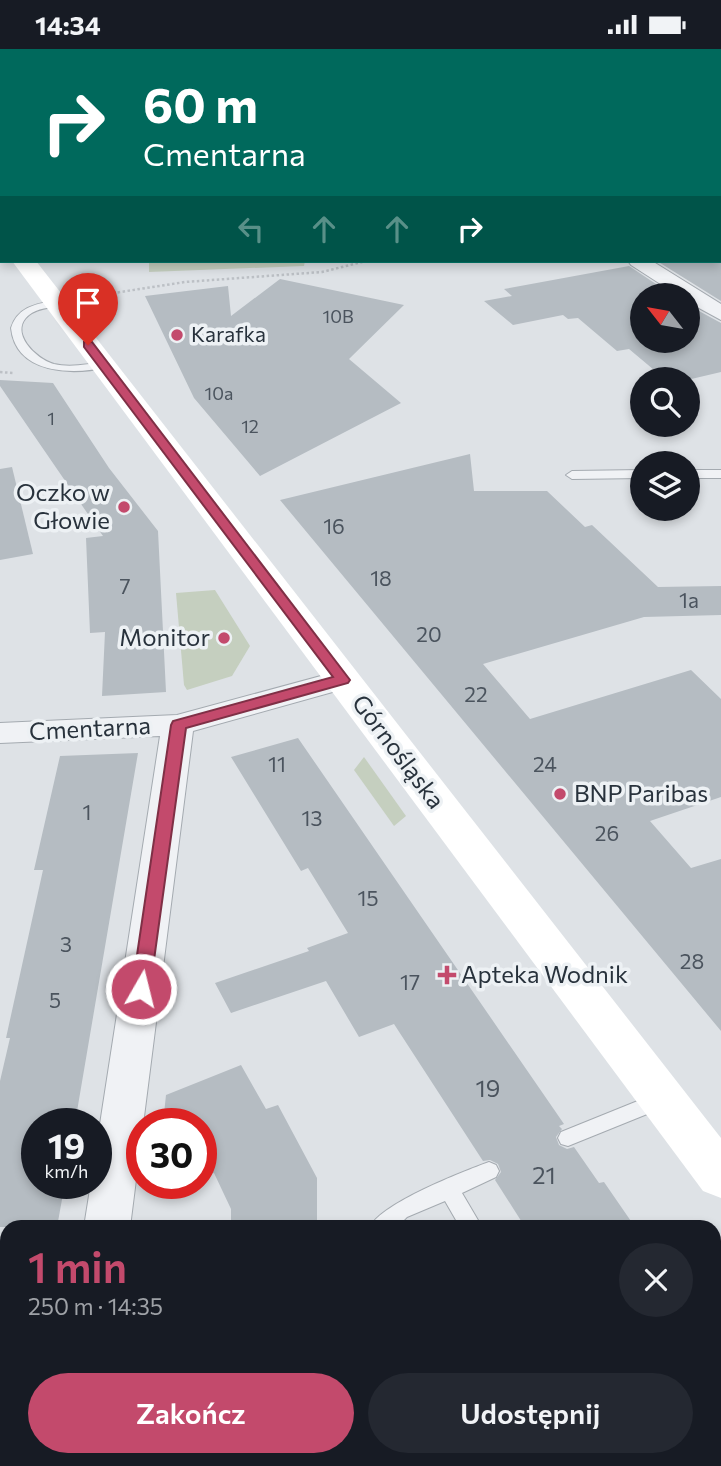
<!DOCTYPE html>
<html lang="pl">
<head>
<meta charset="utf-8">
<style>
  :root { --surface:#171b24; --page:#242831; --text:#f1f3f6; --muted:#9ea1a6; --accent:#c34a6c }
  body { margin:0; font-family:Commissioner,sans-serif; background:var(--page); color:var(--text); height:100vh; display:flex; flex-direction:column; font-size:26px; white-space:nowrap }
  * { box-sizing:border-box; margin:0 }
  p { font-size:23px; color:var(--muted) }
  .icon { flex:none; width:38px; height:38px; fill:none; stroke:currentColor; stroke-width:2; stroke-linecap:round; stroke-linejoin:round }
  .map { position:relative; flex:1; overflow:hidden }
  .details { position:absolute; left:0px; top:1171px; width:721px; height:247px; display:flex; flex-direction:column; background:var(--surface); border-radius:21px 21px 0 0; box-shadow:0 4px 10px #0003 }
  .details>* { flex:none }
  .top-card { position:absolute; left:0px; top:0px; width:721px; height:214px; box-shadow:0 4px 10px #0003; background:#00695c; color:#fff; overflow:hidden }
  .needle { width:46px; rotate:301deg }
  .buttons { position:absolute; left:630px; top:234px; display:grid; gap:14px }
  .buttons a { display:grid; place-items:center; width:70px; height:70px; border-radius:50%; background:var(--surface); box-shadow:0 4px 10px #0003; font-size:35px }
  .speed { position:absolute; left:21px; top:1059px; display:flex; gap:14px; font-size:35px; font-weight:700; text-align:center }
  .speed>* { display:grid; place-content:center; width:91px; height:91px; border-radius:50%; background:var(--surface); box-shadow:0 4px 10px #0003; line-height:1 }
  .speed small { font-size:18px; font-weight:400 }
  .speed .limit { border:10px solid #d22; background:#fff; color:#111 }
  .pin { position:absolute; display:grid; place-items:center; width:60px; height:60px; color:#fff; margin:-72px -30px; border-radius:50% 50% 50% 0; rotate:-45deg; box-shadow:0 0 7px #0007 }
  .pin .icon { rotate:45deg }
  .me { position:absolute; width:77px; margin:-38px; rotate:8deg; stroke-linejoin:round; filter:drop-shadow(0 0 5px #0008) }
  .turn { display:flex; align-items:center; gap:24px; height:147px; padding:0 28px; font-size:32px }
  .turn .icon { width:91px; height:91px; stroke-width:2.5 }
  .turn b { display:block; font-size:49px; line-height:60px }
  .lanes { display:flex; align-items:center; height:66px; padding:0 28px; background:#0003; justify-content:center; gap:35px; direction:ltr }
  .lanes .off { opacity:.35 }
  .round { display:grid; place-items:center; flex:none; width:74px; height:74px; border-radius:37px; background:var(--page) }
  .headline { display:flex; align-items:center; justify-content:space-between; height:119px; padding:0 28px }
  h1 { font-size:42px; font-weight:600; line-height:52px; color:var(--accent) }
  .cta { display:flex; gap:14px; margin-top:auto; padding:14px 28px }
  .cta a { flex:1; height:80px; border-radius:42px; background:var(--accent); color:#fff; font-size:28px; font-weight:600; line-height:80px; text-align:center }
  .cta a+a { background:var(--page); color:var(--text) }
  .status { display:flex; justify-content:space-between; align-items:center; height:49px; padding:0 35px; background:var(--surface); direction:ltr }
  .status svg { height:19px; fill:currentColor }
  .map>svg:first-child { display:block }
  .green { fill:#c5cfbf }
  .building { fill:#b5bcc2 }
  .lines { fill:none; stroke-linecap:round; stroke-linejoin:round }
  .lane-casing { stroke:#a4aab0; stroke-width:2 }
  .street-casing { stroke:#a4aab0; stroke-width:2 }
  .path { stroke:#bcc0c5; stroke-width:2.5; stroke-dasharray:2.5 2.5; stroke-linecap:butt }
  .lane { fill:#f0f2f5; fill-rule:evenodd }
  .street { fill:#f0f2f5; fill-rule:evenodd }
  .secondary { fill:#fff; fill-rule:evenodd }
  .route { fill:#c34a6c; stroke:#7f3046; stroke-width:2 }
  .poi-dot { fill:#c34a6c; stroke:#edf1f4; stroke-width:2.5 }
  .labels { text-anchor:middle; stroke-width:7; stroke-linejoin:round; paint-order:stroke }
  .far-number-label { font-size:18px; fill:#4b545e }
  .far-poi-label { font-size:21px; fill:#28323c; stroke:#edf1f4; text-anchor:start }
  .number-label { font-size:21px; fill:#4b545e }
  .poi-label { font-size:24px; fill:#28323c; stroke:#edf1f4; text-anchor:end }
  .street-label { font-size:24px; fill:#28323c; stroke:#edf1f4 }
  .near-number-label { font-size:24px; fill:#4b545e }
</style>
</head>
<body>
<div class="status"><b>14:34</b><svg viewBox="0 0 49 12"><path d="M0 12V9h3v3zM5 12V6h3v6zM10 12V3h3v9zM15 12V0h3v12zM26 1h20v11H26zM47 4h2v5h-2z"/></svg></div>
<div class="map">
<svg width="721" height="1417" viewBox="0 0 721 1417">
  <rect width="100%" height="100%" fill="#dee2e6"/>
  <g class="green">
    <polygon points="149,212 305,212 304,217 149,223"/>
    <polygon points="215,541 250,597 232,627 187,641 184,636 176,544"/>
    <polygon points="364,708 406,767 394,777 354,721"/>
  </g>
  <g class="building">
    <polygon points="657,212 721,212 721,252"/>
    <polygon points="629,217 674,247 642,247 642,292 688,292 688,256 721,274 721,323 687,331 666,331 629,300 617,302 578,269 568,270 563,266 513,276 484,252 512,247 504,240"/>
    <polygon points="280,230 404,256 349,310 401,354 260,427 194,349 145,247 228,237 231,267"/>
    <polygon points="0,331 53,334 109,419 158,482 166,643 102,647 105,583 90,584 86,489 103,487 0,337"/>
    <polygon points="470,405 474,442 547,442 585,478 592,476 658,538 721,537 721,566 644,568 483,615 530,670 691,621 721,650 721,748 650,772 691,819 721,810 721,982 280,451"/>
    <polygon points="12,418 33,505 0,511 0,420"/>
    <polygon points="298,689 564,1075 559,1077 562,1080 556,1088 559,1096 567,1100 574,1098 599,1134 604,1133 635,1178 525,1178 495,1131 501,1123 498,1115 490,1111 483,1112 481,1109 394,975 359,988 326,932 231,964 215,934 309,902 307,899 348,884 308,819 301,822 231,708"/>
    <polygon points="138,704 75,1074 37,1074 37,1134 65,1134 57,1178 0,1178 0,1032 10,989 6,989 43,821 34,821 60,707"/>
    <polygon points="241,1016 266,1060 278,1056 317,1129 317,1178 231,1178 231,1160 214,1124 201,1127 201,1074 163,1074 166,1046"/>
  </g>
  <g class="lines">
    <defs>
      <g id="lane">
        <polygon points="0,0 8,0 9,2 2,2"/>
        <rect x="578" y="0" width="8" height="2"/>
        <rect x="0" y="40" width="2" height="4"/>
        <rect x="0" y="69" width="2" height="6"/>
        <path d="M 57,251 L 61,252 L 61,256 C 50,259 37,259 29,266 C 8,283 36,310 54,315 C 70,319 88,315 104,313 L 108,314 L 108,318 C 73,326 16,326 11,279 C 18,257 37,255 57,251 Z"/>
        <polygon points="642,421 642,429 572,430 566,426 572,422"/>
        <rect x="688" y="421" width="33" height="8"/>
        <polygon points="660,1043 667,1045 670,1051 667,1057 568,1097 561,1095 558,1089 561,1083"/>
        <path d="M 489,1113 L 496,1116 L 499,1122 L 496,1128 L 462,1144 L 482,1178 L 460,1178 L 445,1152 L 407,1168 L 397,1178 L 370,1178 C 382,1154 462,1123 489,1113 Z"/>
        <polygon points="600,1410 631,1410 628,1417 599,1417"/>
      </g>
      <g id="street">
        <rect x="629" y="0" width="16" height="2"/>
        <polygon points="628,212 652,212 721,255 721,271 688,253 688,247 679,247 631,216"/>
        <polygon points="343,621 354,623 359,630 354,637 193,682 130,1178 84,1178 91,1134 96,1134 96,1101 160,687 0,694 0,674 177,666"/>
        <polygon points="48,1410 99,1410 99,1417 47,1417"/>
      </g>
    </defs>
    <use href="#lane" class="lane-casing"/>
    <use href="#street" class="street-casing"/>
    <g class="path">
      <polyline points="88,248 185,233 322,223 366,212"/>
      <polyline points="0,323 13,324"/>
    </g>
    <use href="#lane" class="lane"/>
    <use href="#street" class="street"/>
    <g class="secondary">
      <polygon points="719,50 721,51 721,63 719,62"/>
      <rect x="0" y="87" width="2" height="12"/>
      <rect x="719" y="147" width="2" height="14"/>
      <polygon points="0,174 2,175 2,190 0,189"/>
      <polygon points="12,212 36,212 721,1089 721,1149 703,1142"/>
    </g>
  </g>
  <polygon class="route" points="84,293 92,293 350,631 348,634 186,679 150,940 148,945 134,945 132,940 171,676 173,672 333,628 84,298"/>
  <g class="poi-dot">
    <circle cx="177" cy="286" r="7"/>
    <circle cx="124" cy="458" r="7"/>
    <circle cx="224" cy="589" r="7"/>
    <circle cx="560" cy="745" r="7"/>
    <path d="M443.5 915.5h7v7h7v7h-7v7h-7v-7h-7v-7h7z"/>
  </g>
  <g class="labels">
    <g class="far-number-label">
      <text x="338" y="274">10B</text>
      <text x="219" y="351">10a</text>
      <text x="51" y="376">1</text>
      <text x="250" y="384">12</text>
    </g>
    <g class="far-poi-label">
      <text x="191" y="293">Karafka</text>
    </g>
    <g class="number-label">
      <text x="334" y="485">16</text>
      <text x="381" y="537">18</text>
      <text x="125" y="545">7</text>
      <text x="689" y="559">1a</text>
      <text x="429" y="593">20</text>
      <text x="476" y="653">22</text>
      <text x="277" y="723">11</text>
      <text x="545" y="723">24</text>
      <text x="87" y="771">1</text>
      <text x="312" y="777">13</text>
      <text x="607" y="792">26</text>
      <text x="368" y="857">15</text>
      <text x="66" y="903">3</text>
      <text x="692" y="920">28</text>
      <text x="410" y="941">17</text>
      <text x="55" y="959">5</text>
    </g>
    <g class="poi-label">
      <text x="110" y="452">Oczko w<tspan x="110" dy="28">Głowie</tspan></text>
      <text x="210" y="597">Monitor</text>
      <text x="574" y="753" text-anchor="start">BNP Paribas</text>
      <text x="461" y="934" text-anchor="start">Apteka Wodnik</text>
    </g>
    <g class="street-label">
      <text transform="translate(90 680) rotate(-3)" y="8">Cmentarna</text>
      <text transform="translate(398 703) rotate(53)" y="8">Górnośląska</text>
    </g>
    <g class="near-number-label">
      <text x="488" y="1048">19</text>
      <text x="544" y="1135">21</text>
    </g>
  </g>
</svg>
<div class="buttons">
<a><svg class="needle" viewBox="-14 -14 28 28"><path d="M0-13l5 13h-10z" fill="#e53935"/><path d="M0 13l5-13h-10z" fill="#9ea1a6"/></svg></a>
<a><svg class="icon" aria-label="search" viewBox="0 0 24 24"><circle cx="10" cy="10" r="6"/><path d="M15 15l6 6"/></svg></a>
<a><svg class="icon" aria-label="layers" viewBox="0 0 24 24"><path d="M12 4l9 5-9 5-9-5zM3 14l9 5 9-5"/></svg></a>
</div>
<div class="speed"><div>19<small>km/h</small></div><div class="limit">30</div></div>
<div class="pin" style="left:88px;top:296px;background:#d93025"><svg class="icon" aria-label="arrive" viewBox="0 0 24 24"><path d="M6 21V4h12l-3 4 3 4H6"/></svg></div>
<svg class="me" style="left:141px;top:940px" viewBox="-20 -20 40 40"><circle r="17" fill="#c34a6c" stroke="#fff" stroke-width="3"/><path d="M0-11L8 9 0 5-8 9z" fill="#fff"/></svg>
<div class="top-card">
<div class="turn"><svg class="icon" aria-label="right" viewBox="0 0 24 24"><path d="M7 20v-9h11M14 6l5 5-5 5"/></svg><div><b>60 m</b>Cmentarna</div></div>
<div class="lanes"><svg class="icon off" aria-label="left" viewBox="0 0 24 24"><path d="M17 20v-9H6M10 6l-5 5 5 5"/></svg><svg class="icon off" aria-label="ahead" viewBox="0 0 24 24"><path d="M12 20V5M6 11l6-6 6 6"/></svg><svg class="icon off" aria-label="ahead" viewBox="0 0 24 24"><path d="M12 20V5M6 11l6-6 6 6"/></svg><svg class="icon" aria-label="right" viewBox="0 0 24 24"><path d="M7 20v-9h11M14 6l5 5-5 5"/></svg></div>
</div>
<section class="details">
<div class="headline"><div><h1>1 min</h1><p>250 m · 14:35</p></div><a class="round"><svg class="icon" aria-label="close" viewBox="0 0 24 24"><path d="M6 6l12 12M18 6L6 18"/></svg></a></div>
<div class="cta"><a>Zakończ</a><a>Udostępnij</a></div>
</section>
</div>
</body>
</html>
